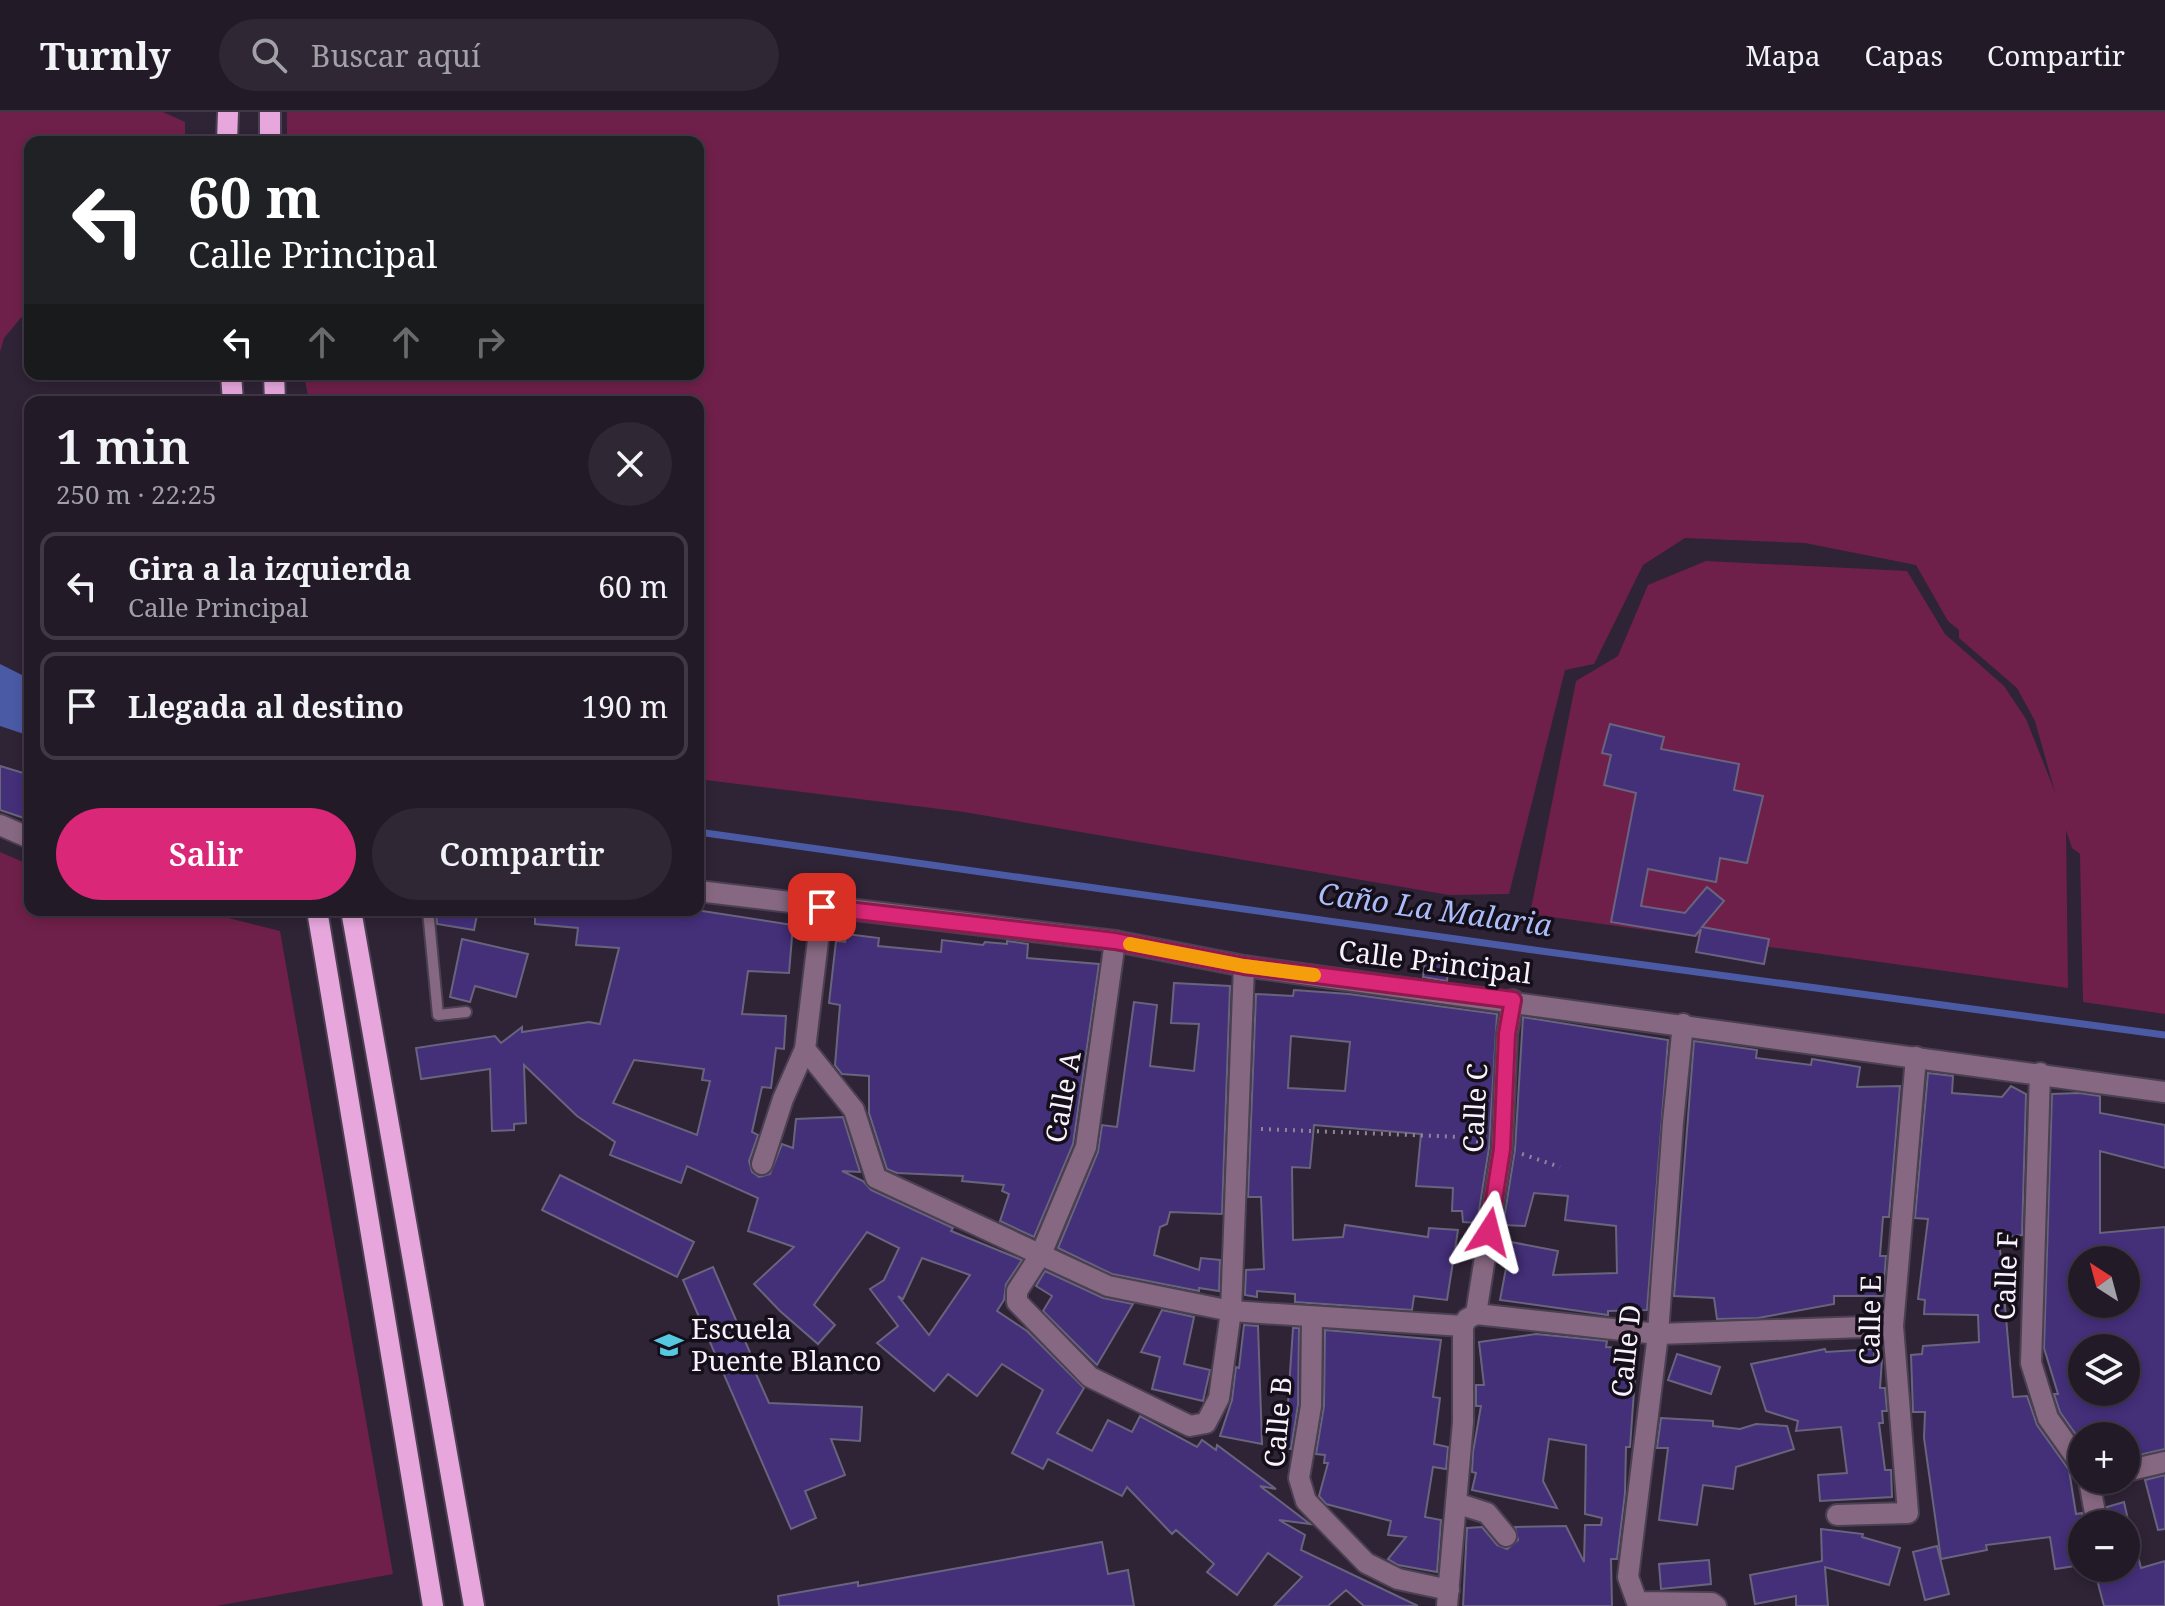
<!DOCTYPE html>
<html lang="es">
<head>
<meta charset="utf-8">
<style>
  :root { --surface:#231a28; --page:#2f2734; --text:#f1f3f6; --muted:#a3a1a8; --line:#403845; --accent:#db2777 }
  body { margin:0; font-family:"Noto Serif",serif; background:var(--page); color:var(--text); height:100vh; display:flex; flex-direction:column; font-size:30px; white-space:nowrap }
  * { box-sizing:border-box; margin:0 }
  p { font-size:26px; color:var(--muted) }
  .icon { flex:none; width:44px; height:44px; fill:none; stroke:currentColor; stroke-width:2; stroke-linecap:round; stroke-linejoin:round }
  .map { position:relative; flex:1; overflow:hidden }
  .details { position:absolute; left:24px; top:284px; width:680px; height:520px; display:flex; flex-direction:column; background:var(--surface); border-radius:16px; box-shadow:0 4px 12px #0003,0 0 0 2px var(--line) }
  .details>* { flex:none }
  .top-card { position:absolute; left:24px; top:24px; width:680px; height:244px; border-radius:16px; box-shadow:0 4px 12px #0003,0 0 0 2px var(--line); background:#202124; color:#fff; overflow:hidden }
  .needle { width:52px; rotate:324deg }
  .fabs { position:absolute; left:2068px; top:1134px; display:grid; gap:16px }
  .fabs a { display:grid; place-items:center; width:72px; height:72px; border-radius:50%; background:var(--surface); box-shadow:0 4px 12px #0003,0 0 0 2px var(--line); font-size:40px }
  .pin { position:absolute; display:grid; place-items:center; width:68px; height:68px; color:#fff; margin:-34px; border-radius:16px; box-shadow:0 4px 12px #0006 }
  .me { position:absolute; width:88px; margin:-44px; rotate:9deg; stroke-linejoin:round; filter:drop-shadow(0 0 6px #0008) }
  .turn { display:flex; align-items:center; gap:28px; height:168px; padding:0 32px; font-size:36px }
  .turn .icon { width:104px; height:104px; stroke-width:2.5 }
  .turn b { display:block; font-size:56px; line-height:68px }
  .lanes { display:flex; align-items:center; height:76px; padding:0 32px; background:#0003; justify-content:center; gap:40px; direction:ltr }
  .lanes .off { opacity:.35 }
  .round { display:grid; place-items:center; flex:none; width:84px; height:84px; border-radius:42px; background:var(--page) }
  .summary { display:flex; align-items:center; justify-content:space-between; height:136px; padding:0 32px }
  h1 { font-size:48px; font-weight:600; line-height:60px }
  .button { display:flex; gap:16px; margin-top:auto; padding:16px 32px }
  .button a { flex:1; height:92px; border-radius:48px; background:var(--accent); color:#fff; font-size:32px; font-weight:600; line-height:92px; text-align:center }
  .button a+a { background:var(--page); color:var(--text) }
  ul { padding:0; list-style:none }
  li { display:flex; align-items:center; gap:24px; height:108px; margin:0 16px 12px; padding:0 16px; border:4px solid var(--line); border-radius:16px }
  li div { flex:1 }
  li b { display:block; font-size:30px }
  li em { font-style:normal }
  header { display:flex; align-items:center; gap:48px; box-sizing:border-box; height:112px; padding:0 40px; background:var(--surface); border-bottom:2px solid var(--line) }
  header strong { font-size:38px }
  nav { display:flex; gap:44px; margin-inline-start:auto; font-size:28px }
  .search { width:560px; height:72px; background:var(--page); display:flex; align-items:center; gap:20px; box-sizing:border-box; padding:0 28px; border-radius:44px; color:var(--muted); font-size:30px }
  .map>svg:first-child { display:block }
  .green { fill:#6f204a }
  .water { fill:#4b5aa5 }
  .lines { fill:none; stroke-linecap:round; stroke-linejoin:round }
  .stream { stroke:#4b5aa5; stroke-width:7 }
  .building { fill:#442f79; stroke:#68647d; stroke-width:2; fill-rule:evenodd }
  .service-casing { stroke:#4b4052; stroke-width:14 }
  .minor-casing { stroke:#4b4052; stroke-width:24 }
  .tertiary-casing { stroke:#4b4052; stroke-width:24 }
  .primary-casing { stroke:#4b4052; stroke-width:24 }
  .path { stroke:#8f8595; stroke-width:4; stroke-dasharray:2 6; stroke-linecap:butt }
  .service { stroke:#876882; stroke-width:10 }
  .minor { stroke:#876882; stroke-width:20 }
  .tertiary { stroke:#876882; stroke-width:20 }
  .primary { stroke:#e7a7dd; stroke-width:20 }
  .route-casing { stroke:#8e194d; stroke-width:20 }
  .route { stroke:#db2777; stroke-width:14 }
  .slow { stroke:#f59e0b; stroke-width:14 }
  .labels { text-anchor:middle; stroke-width:7; stroke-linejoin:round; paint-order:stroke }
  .street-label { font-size:28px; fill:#f9f1fe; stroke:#140f18 }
  .poi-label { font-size:28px; fill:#f9f1fe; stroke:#140f18; text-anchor:start }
  .water-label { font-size:30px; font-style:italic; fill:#acbcfa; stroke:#140f18 }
</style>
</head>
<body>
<header>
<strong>Turnly</strong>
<div class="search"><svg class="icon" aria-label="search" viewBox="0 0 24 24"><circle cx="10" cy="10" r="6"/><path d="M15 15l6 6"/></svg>Buscar aquí</div>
<nav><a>Mapa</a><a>Capas</a><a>Compartir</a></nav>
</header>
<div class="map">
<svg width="2165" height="1494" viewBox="0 0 2165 1494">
  <rect width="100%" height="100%" fill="#2f2336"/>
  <g class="green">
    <polygon points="0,0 163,0 185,10 185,30 30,30 30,195 4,226 0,240"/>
    <polygon points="287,0 2165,0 2165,902 2083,890 2080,742 2072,736 2066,718 2068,876 1530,802 1576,569 1618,544 1648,473 1706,449 1907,459 1945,522 2004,574 2026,607 2055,680 2035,609 2017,576 1959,526 1959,518 1948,509 1916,453 1805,431 1685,426 1643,453 1594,552 1565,558 1509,782 1449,783 964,700 698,667 698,290 309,290 304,262 698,262 698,30 287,30"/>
    <polygon points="0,740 30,753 30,798 197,798 280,819 393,1462 216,1494 0,1494"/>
  </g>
  <polygon class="water" points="0,552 30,567 30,624 0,614"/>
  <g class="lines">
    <polyline class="stream" points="698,720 1541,839 2165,923"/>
  </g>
  <g class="building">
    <polygon points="1610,612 1664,625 1661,637 1739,652 1734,678 1763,684 1747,751 1720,746 1716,770 1648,757 1641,794 1685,801 1707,775 1724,789 1702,815 1769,827 1764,852 1696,840 1701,817 1695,824 1611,810 1636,681 1604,673 1611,643 1602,641"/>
    <polygon points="0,654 30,663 30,708 0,698"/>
    <polygon points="436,798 478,798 474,818 437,812"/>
    <path d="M 535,798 L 696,798 L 793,813 L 789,861 L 748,859 L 742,902 L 786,904 L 784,937 L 776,936 L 771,976 L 762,975 L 752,1020 L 758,1023 L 749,1049 L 752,1060 L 759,1065 L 770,1062 L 782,1032 L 793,1036 L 796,1007 L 843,1005 L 860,1060 L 842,1059 L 863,1069 L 871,1078 L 953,1116 L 951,1119 L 1022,1148 L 1006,1172 L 1004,1188 L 997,1199 L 1027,1219 L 1084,1276 L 1057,1321 L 1092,1339 L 1108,1308 L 1132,1320 L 1140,1304 L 1197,1335 L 1202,1328 L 1216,1338 L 1217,1333 L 1276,1377 L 1260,1374 L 1310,1412 L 1279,1408 L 1305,1423 L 1301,1438 L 1418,1494 L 1364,1494 L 1346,1478 L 1328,1494 L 1274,1494 L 1302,1465 L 1268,1441 L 1237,1483 L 1207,1460 L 1214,1452 L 1176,1418 L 1172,1422 L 1127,1375 L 1122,1384 L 1048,1347 L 1043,1357 L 1012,1341 L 1043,1278 L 1002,1252 L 977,1284 L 948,1262 L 934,1279 L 877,1231 L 898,1214 L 870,1177 L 884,1168 L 899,1136 L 867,1120 L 814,1193 L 835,1213 L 818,1232 L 780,1199 L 754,1172 L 794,1135 L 748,1119 L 758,1086 L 687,1054 L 681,1071 L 610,1043 L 615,1030 L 577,1004 L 524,953 L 526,1011 L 514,1012 L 514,1018 L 492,1019 L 490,957 L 421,967 L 416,936 L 495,924 L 501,931 L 522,915 L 522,920 L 589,910 L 600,912 L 619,836 L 576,833 L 578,816 L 535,812 ZM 634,948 L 704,957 L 702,968 L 710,969 L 697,1023 L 613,991 ZM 922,1146 L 970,1163 L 929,1223 L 898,1184 L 903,1187 Z"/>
    <polygon points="846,822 879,826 878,834 941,840 942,828 983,833 985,830 1007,832 1007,829 1028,832 1027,846 1099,852 1073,1032 1034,1125 1000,1109 1009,1082 1002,1079 1004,1073 962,1069 963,1064 897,1061 887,1057 869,1001 869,964 842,962 835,953 840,893 829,891 836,829 845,830"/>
    <polygon points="462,827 528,842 516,885 475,874 470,890 450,885"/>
    <polygon points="1425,850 1449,852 1447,869 1423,865"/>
    <polygon points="1174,871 1230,874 1222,1102 1170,1100 1167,1112 1160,1115 1154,1143 1199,1158 1201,1146 1220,1148 1219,1179 1199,1176 1199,1179 1112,1162 1058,1136 1098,1040 1102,1013 1117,1015 1134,890 1157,893 1150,954 1194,959 1199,912 1171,911"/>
    <path d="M 1294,878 L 1349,882 L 1497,902 L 1489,1036 L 1477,1111 L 1463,1110 L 1462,1099 L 1452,1099 L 1453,1076 L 1416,1074 L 1421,1022 L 1314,1013 L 1310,1056 L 1292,1055 L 1293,1128 L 1343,1125 L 1345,1113 L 1428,1125 L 1429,1116 L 1458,1118 L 1447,1188 L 1414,1184 L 1412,1198 L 1295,1190 L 1295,1182 L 1257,1179 L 1257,1185 L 1245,1183 L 1246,1158 L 1264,1157 L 1261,1085 L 1248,1085 L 1256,882 L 1293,884 ZM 1291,924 L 1350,930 L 1345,979 L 1288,976 Z"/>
    <polygon points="1523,905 1668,928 1647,1198 1608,1199 1608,1203 1500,1188 1511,1130 1558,1139 1553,1163 1617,1161 1616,1114 1565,1108 1568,1084 1534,1081 1525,1114 1503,1113 1515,1038"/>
    <polygon points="1694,929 1757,938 1756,946 1811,953 1812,947 1860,955 1857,975 1900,974 1889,1105 1883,1105 1880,1144 1886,1144 1883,1184 1834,1184 1834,1192 1758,1206 1717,1207 1714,1186 1674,1184"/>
    <polygon points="1928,961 1953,964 1952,981 2002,985 2011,974 2026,982 2022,1123 1999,1126 2013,1285 2027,1284 2037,1313 2069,1358 2076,1402 2082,1401 2084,1412 2082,1453 2055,1457 2050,1425 1986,1433 1987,1438 1941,1447 1924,1326 1925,1300 1913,1300 1911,1243 1922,1242 1923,1234 1979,1230 1978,1203 1924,1202 1925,1188 1918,1187 1928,1107 1915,1106"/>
    <path d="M 2079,981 L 2100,984 L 2100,1001 L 2165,1013 L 2165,1056 L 2100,1039 L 2100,1121 L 2165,1115 L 2165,1337 L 2126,1346 L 2126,1324 L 2077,1324 L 2060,1300 L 2054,1282 L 2058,1282 L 2044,1236 L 2052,982 ZM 2082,1148 L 2126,1148 L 2126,1192 L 2082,1192 ZM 2082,1236 L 2126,1236 L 2126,1280 L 2082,1280 Z"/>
    <polygon points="560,1063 694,1130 677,1165 542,1098"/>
    <polygon points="713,1155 755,1252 752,1253 769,1291 862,1295 860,1329 831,1327 845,1363 805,1379 816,1406 791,1417 683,1168"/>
    <polygon points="1045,1159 1103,1186 1133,1192 1097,1253 1043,1199 1052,1184 1036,1174"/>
    <polygon points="1162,1198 1194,1205 1184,1252 1210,1258 1203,1289 1152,1277 1160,1245 1141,1240"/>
    <polygon points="1244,1213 1258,1214 1262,1332 1220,1324 1232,1288 1236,1255 1239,1256"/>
    <polygon points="1293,1216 1299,1216 1298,1293 1291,1337 1285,1336"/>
    <polygon points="1325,1218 1441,1228 1433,1285 1440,1286 1434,1332 1448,1335 1446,1357 1433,1355 1425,1405 1441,1408 1437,1460 1398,1453 1388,1447 1406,1425 1388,1423 1391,1409 1326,1392 1319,1384 1328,1351 1324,1351 1325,1343 1316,1342 1324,1294"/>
    <polygon points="1536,1222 1607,1229 1606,1235 1637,1237 1630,1335 1626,1335 1625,1381 1617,1447 1611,1447 1612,1494 1463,1494 1467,1416 1482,1415 1497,1433 1507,1437 1518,1428 1515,1415 1566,1414 1584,1450 1585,1413 1601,1413 1602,1406 1585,1402 1586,1333 1549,1327 1543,1369 1557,1396 1472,1378 1476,1361 1472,1360 1473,1340 1481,1294 1476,1294 1476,1273 1484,1273 1479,1230"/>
    <polygon points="1825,1237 1826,1240 1874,1237 1874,1248 1882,1247 1880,1276 1885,1276 1887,1299 1882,1299 1883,1311 1879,1311 1885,1358 1891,1358 1892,1385 1820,1389 1818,1363 1847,1361 1841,1315 1796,1319 1798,1309 1766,1299 1751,1252"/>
    <polygon points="1677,1242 1720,1255 1711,1282 1668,1268"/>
    <polygon points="1661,1306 1713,1309 1713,1314 1740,1317 1756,1312 1787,1314 1794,1337 1736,1355 1733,1377 1703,1373 1697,1413 1659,1408 1668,1336 1657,1336"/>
    <polygon points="2165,1363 2165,1417 2158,1418 2145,1368"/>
    <polygon points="2124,1390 2129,1412 2110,1412 2107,1395"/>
    <polygon points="1821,1417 1863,1422 1862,1425 1900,1436 1889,1473 1825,1455 1828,1494 1796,1494 1796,1484 1755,1492 1750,1463 1822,1449"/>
    <polygon points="1102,1430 1108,1462 1128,1458 1134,1494 779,1494 778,1484 858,1470 858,1474"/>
    <polygon points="1937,1434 1949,1482 1925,1488 1913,1440"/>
    <polygon points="1709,1448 1711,1472 1661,1477 1659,1452"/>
    <polygon points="2139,1448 2141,1456 2165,1449 2165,1494 2104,1494 2095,1460 2126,1456 2126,1452"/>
  </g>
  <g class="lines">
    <defs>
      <polyline id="service" points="428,798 438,903 466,900"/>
      <g id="minor">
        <polyline points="698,779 1115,829 1244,854 2165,980"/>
        <polyline points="822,795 805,937 854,998 876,1066 1108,1174 1231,1199 1463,1214 1467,1207 1476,1202 1658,1222 1893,1214"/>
        <polyline points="1115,829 1086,1035 1041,1142 1017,1179 1017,1190 1090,1265 1190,1314 1206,1311 1219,1286 1231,1199 1244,854"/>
        <polyline points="1683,912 1673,1010 1658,1222 1628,1465 1637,1490 1712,1491 1716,1494"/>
        <polyline points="2040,961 2031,1251 2048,1306 2082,1354"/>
        <polyline points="762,1052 783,987 805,937"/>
        <polyline points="1476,1202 1502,1037 1507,922 1513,888"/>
        <polyline points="1312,1205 1311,1294 1299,1366 1306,1389 1366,1451 1398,1467 1449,1478"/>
        <polyline points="2126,1359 2165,1350"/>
        <polyline points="2089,1368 2097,1412"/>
        <polyline points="1456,1391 1487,1401 1506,1424"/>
        <polyline points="1837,1403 1908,1401 1893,1214 1916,945"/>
        <polyline points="1447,1494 1463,1310 1463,1214"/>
      </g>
      <polyline id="tertiary" points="0,713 30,726"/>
      <g id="primary">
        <polyline points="227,30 228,0"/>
        <polyline points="270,30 270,0"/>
        <polyline points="231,262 233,290"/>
        <polyline points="274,262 275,290"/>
        <polyline points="317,798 433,1494"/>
        <polyline points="351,798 474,1494"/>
      </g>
    </defs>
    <use href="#service" class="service-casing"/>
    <use href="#minor" class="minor-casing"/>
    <use href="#tertiary" class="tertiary-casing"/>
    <use href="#primary" class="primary-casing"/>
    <g class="path">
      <polyline points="1261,1017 1461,1025 1483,1031"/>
      <polyline points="1522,1042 1560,1055"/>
    </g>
    <use href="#service" class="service"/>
    <use href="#minor" class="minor"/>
    <use href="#tertiary" class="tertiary"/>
    <use href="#primary" class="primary"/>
  </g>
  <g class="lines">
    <defs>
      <polyline id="route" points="822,795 1115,829 1244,854 1513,888 1507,922 1502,1037 1489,1120"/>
    </defs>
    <use href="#route" class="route-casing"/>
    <use href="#route" class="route"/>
    <polyline class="slow" points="1130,832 1244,854 1314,863"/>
  </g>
  <defs>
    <symbol id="school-bare" viewBox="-9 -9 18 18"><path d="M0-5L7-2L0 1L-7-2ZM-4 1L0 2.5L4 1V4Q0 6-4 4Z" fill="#56c9e1" stroke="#140f18" stroke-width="2.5" paint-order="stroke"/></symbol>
  </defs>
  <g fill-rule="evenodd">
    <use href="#school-bare" x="649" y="1213" width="40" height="40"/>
  </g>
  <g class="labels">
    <g class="street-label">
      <text transform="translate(1435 850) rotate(7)" y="10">Calle Principal</text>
      <text transform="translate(1063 985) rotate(-80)" y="10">Calle A</text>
      <text transform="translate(1475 996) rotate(-87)" y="10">Calle C</text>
      <text transform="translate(2006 1164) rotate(-88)" y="10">Calle F</text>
      <text transform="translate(1870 1208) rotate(-89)" y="10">Calle E</text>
      <text transform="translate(1626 1239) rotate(-84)" y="10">Calle D</text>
      <text transform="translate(1278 1310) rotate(-85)" y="10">Calle B</text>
    </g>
    <g class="poi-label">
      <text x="691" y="1227">Escuela<tspan x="691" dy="32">Puente Blanco</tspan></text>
    </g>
    <g class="water-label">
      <text transform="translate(1435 798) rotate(8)" y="10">Caño La Malaria</text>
    </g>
  </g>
</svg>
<div class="fabs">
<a><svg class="needle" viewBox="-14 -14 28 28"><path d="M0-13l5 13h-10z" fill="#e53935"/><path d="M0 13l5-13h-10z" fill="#a3a1a8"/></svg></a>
<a><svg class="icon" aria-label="layers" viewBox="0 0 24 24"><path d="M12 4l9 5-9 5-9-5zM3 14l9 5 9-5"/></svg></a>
<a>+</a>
<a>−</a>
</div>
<div class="pin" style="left:822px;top:795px;background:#d93025"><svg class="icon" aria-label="arrive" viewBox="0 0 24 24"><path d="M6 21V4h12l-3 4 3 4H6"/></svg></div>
<svg class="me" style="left:1489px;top:1120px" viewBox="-20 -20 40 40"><path d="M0-17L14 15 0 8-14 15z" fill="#db2777" stroke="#fff" stroke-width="4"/></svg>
<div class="top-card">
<div class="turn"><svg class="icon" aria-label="left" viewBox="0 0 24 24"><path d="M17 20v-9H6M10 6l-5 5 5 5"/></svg><div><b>60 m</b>Calle Principal</div></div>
<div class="lanes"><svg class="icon" aria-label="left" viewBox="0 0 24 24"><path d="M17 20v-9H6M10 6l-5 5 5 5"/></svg><svg class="icon off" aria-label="ahead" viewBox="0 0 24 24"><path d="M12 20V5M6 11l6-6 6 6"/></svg><svg class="icon off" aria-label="ahead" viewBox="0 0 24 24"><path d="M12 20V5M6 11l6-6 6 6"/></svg><svg class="icon off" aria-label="right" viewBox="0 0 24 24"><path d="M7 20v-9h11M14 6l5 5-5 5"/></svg></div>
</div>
<section class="details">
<div class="summary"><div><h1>1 min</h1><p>250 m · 22:25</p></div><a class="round"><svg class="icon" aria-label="close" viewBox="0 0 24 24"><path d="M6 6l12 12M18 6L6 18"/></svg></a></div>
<ul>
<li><svg class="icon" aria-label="left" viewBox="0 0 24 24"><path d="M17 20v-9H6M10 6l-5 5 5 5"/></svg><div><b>Gira a la izquierda</b><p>Calle Principal</p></div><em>60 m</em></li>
<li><svg class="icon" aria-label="arrive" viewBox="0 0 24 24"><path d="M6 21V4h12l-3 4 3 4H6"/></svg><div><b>Llegada al destino</b></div><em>190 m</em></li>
</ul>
<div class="button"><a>Salir</a><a>Compartir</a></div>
</section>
</div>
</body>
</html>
